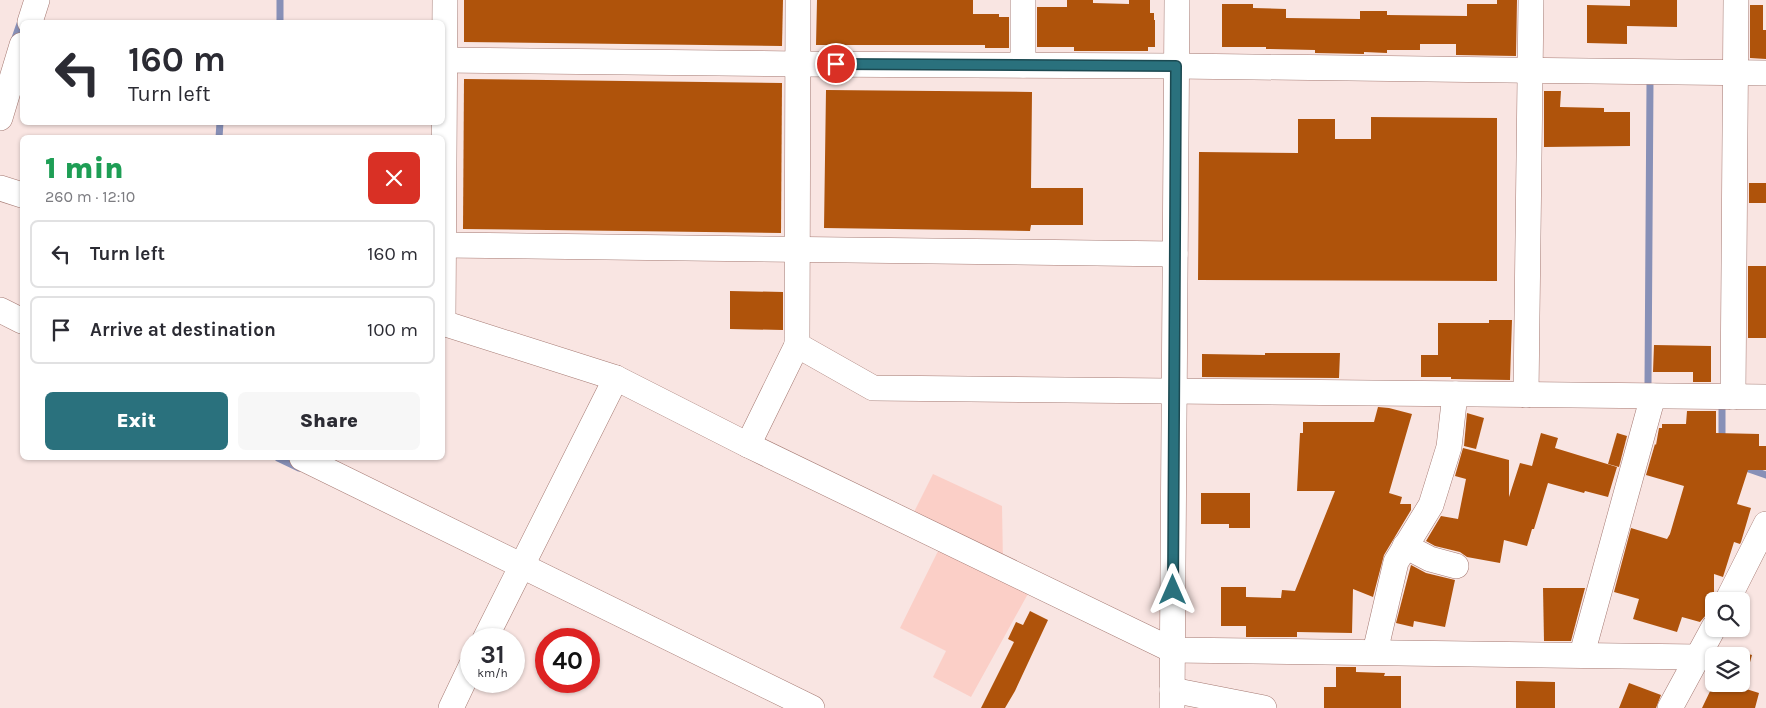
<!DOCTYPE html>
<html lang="en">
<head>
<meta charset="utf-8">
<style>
  :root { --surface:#fff; --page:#f7f7f7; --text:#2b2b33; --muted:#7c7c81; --line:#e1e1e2; --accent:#2a717d }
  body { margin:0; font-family:Karla,sans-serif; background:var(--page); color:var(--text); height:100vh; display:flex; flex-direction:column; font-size:19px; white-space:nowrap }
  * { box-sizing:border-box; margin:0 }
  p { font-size:16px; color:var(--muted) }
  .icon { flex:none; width:28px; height:28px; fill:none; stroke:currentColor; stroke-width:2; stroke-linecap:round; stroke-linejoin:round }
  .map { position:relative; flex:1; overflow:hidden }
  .drawer { position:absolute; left:20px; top:135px; width:425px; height:325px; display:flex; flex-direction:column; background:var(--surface); border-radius:8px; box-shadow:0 1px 4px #0004 }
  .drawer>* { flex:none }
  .top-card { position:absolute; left:20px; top:20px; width:425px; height:105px; border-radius:8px; box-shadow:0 1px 4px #0004; background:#fff; color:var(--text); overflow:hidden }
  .controls { position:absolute; left:1705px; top:592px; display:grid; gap:10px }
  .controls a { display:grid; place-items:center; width:45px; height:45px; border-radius:8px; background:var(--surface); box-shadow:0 1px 4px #0004; font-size:25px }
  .speed { position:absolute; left:460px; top:628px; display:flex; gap:10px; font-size:25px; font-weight:700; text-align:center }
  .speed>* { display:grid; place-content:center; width:65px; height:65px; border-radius:50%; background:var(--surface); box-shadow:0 1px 4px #0004; line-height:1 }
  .speed small { font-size:12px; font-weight:400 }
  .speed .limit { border:8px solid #d22; background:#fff; color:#111 }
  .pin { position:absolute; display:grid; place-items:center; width:42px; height:42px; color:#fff; margin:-21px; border:2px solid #fff; border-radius:50%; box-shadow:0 1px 5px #0007 }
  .me { position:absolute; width:55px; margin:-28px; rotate:0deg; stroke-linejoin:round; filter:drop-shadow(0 0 4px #0008) }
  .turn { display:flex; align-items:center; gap:18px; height:105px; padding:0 25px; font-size:22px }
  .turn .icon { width:65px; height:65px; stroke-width:2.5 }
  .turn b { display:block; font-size:35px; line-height:42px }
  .round { display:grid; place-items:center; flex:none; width:52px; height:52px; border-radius:8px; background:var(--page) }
  .overview { display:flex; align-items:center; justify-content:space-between; height:85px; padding:0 25px }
  h1 { font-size:30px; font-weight:800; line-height:38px; color:#1e9e55 }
  .button { display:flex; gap:10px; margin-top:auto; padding:10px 25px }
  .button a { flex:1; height:58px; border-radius:8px; background:var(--accent); color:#fff; font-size:20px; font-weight:800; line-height:58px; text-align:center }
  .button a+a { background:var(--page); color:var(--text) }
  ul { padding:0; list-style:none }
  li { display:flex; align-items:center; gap:15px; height:68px; margin:0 10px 8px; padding:0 15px; border:2px solid var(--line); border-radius:8px }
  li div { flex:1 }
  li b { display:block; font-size:19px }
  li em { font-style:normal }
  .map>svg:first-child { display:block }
  .green { fill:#fbcfc7 }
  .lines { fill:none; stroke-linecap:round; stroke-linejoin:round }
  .stream { stroke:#8890b7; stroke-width:7 }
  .building { fill:#af530b }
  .minor-casing { stroke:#a57972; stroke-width:26 }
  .minor { stroke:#fff; stroke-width:25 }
  .route-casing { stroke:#1b4951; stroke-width:12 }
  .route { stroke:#2a717d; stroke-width:9 }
</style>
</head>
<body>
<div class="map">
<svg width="1766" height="708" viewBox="0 0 1766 708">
  <rect width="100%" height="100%" fill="#f9e5e2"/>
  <g class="green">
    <polygon points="933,474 1002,506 1003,563 911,518"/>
    <polygon points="941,545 1030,590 971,697 933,677 946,651 900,628"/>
  </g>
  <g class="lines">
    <g class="stream">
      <polyline points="280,0 280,22"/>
      <polyline points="14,41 22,18"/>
      <polyline points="219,138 220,122"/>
      <polyline points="1648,383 1650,82"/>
      <polyline points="1722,442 1722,409"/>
      <polyline points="278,458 299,468"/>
      <polyline points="1743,467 1766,475"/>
    </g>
  </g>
  <g class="building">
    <polygon points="464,0 783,0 782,46 464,42"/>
    <polygon points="817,0 973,0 973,14 999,14 999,17 1009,17 1009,48 985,48 985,45 816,45"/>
    <polygon points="1067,0 1093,0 1093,3 1129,4 1129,0 1150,0 1150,13 1154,13 1154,20 1155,20 1155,47 1148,47 1148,51 1074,51 1074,47 1037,47 1037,7 1067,7"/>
    <polygon points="1497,0 1517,0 1516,56 1456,55 1456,44 1420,44 1420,50 1387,50 1387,53 1364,52 1364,54 1315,53 1315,50 1266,49 1266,47 1222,47 1222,4 1253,4 1253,8 1286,9 1286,18 1360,19 1360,11 1387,11 1387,15 1467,16 1467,4 1497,4"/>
    <polygon points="1630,0 1677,0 1677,27 1627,26 1627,44 1587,43 1587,5 1630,6"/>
    <polygon points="1750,5 1763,5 1763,30 1766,30 1766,59 1750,58"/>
    <polygon points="464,79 782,83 781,233 463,229"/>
    <polygon points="826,90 1032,92 1031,188 1083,188 1083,225 1031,225 1030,231 824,228"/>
    <polygon points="1544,91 1561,91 1560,107 1604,108 1604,112 1630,112 1630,146 1544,147"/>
    <polygon points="1371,117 1497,118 1497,281 1198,280 1199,152 1298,153 1298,119 1335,119 1335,139 1371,139"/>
    <rect x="1749" y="183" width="17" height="20"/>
    <rect x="1748" y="266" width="18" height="72"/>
    <polygon points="730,291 783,292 783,330 730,329"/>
    <polygon points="1489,320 1512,320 1510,380 1451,379 1451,377 1421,377 1421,355 1438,355 1438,323 1489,323"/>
    <polygon points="1654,345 1711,346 1711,382 1693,382 1693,372 1653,372"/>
    <polygon points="1265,353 1340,353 1339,378 1202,377 1202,354 1265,355"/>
    <polygon points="1378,407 1389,408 1412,414 1389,493 1402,497 1400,504 1411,504 1411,510 1384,555 1373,597 1353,589 1352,633 1297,632 1297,637 1246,637 1246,626 1221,626 1221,587 1246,587 1246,597 1281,598 1282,590 1295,591 1335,491 1297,491 1300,433 1303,433 1303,422 1374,422"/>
    <polygon points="1687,411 1716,411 1716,433 1759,434 1759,446 1766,446 1766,470 1748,470 1737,504 1751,508 1741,542 1740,544 1734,542 1723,577 1714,574 1714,613 1706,615 1700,622 1682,617 1677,632 1633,619 1639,599 1614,592 1631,528 1667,539 1670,534 1684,486 1646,475 1655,444 1656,445 1659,428 1662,428 1662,424 1686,424"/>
    <polygon points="1467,413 1484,418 1476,449 1464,446"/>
    <polygon points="1541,433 1558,438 1555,448 1617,467 1608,497 1585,491 1584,493 1548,483 1534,529 1532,529 1527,546 1504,540 1500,563 1467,557 1460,552 1435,546 1426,541 1441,516 1458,519 1466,479 1455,476 1463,448 1509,460 1509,497 1520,463 1532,466"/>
    <polygon points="1617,433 1627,436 1619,467 1608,464"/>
    <polygon points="1201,493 1250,493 1250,528 1229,528 1229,524 1201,524"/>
    <polygon points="1411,565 1426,573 1455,580 1445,627 1414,621 1413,627 1396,623"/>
    <polygon points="1543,588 1585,588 1571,641 1544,641"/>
    <polygon points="1030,611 1048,620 1015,691 1005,708 981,708 1014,642 1008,639 1016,622 1023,625"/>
    <polygon points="1730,649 1752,655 1743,688 1759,693 1755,708 1702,708 1714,683 1741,684 1741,656 1727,656"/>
    <polygon points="1336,667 1356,667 1356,672 1385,673 1384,676 1401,676 1401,708 1324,708 1324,687 1336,687"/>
    <polygon points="1516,681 1555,682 1555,708 1516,708"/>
    <polygon points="1629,683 1661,695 1656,708 1619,708"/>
  </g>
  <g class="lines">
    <defs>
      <g id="minor">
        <polyline points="445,0 443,323 616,378 748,445 1172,650 1699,657"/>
        <polyline points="798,0 797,345 873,388 1766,397"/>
        <polyline points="30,22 37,0"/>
        <polyline points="442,60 798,64 1176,66 1766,73"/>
        <polyline points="1023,65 1023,0"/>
        <polyline points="0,118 22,45"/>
        <polyline points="0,188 22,195"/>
        <polyline points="443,245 1175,254"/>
        <polyline points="0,310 22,321"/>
        <polyline points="1526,395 1531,0"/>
        <polyline points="1733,397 1736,0"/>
        <polyline points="748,445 797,345"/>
        <polyline points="302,458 812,708"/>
        <polyline points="1405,546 1430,559 1456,566"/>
        <polyline points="1727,601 1766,524"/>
        <polyline points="485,639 616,378"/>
        <polyline points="1375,652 1396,562 1431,505 1449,447 1455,394"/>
        <polyline points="1582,654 1653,396"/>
        <polyline points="1172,690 1264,708"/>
        <polyline points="451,708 471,666"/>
        <polyline points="1172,708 1177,0"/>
        <polyline points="1670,708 1714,627"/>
      </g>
    </defs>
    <use href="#minor" class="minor-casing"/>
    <use href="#minor" class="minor"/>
  </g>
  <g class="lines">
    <defs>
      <polyline id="route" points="836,64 1176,66 1173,590"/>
    </defs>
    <use href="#route" class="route-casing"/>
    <use href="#route" class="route"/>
  </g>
</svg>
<div class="controls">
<a><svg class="icon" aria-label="search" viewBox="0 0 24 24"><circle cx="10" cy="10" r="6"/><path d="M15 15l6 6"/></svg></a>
<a><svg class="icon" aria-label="layers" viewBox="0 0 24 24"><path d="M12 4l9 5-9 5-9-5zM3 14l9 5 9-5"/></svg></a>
</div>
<div class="speed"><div>31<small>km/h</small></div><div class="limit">40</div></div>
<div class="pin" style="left:836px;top:64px;background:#d93025"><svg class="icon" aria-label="arrive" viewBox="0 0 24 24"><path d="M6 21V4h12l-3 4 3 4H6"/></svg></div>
<svg class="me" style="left:1173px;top:590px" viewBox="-20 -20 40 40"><path d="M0-17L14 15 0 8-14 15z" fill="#2a717d" stroke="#fff" stroke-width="4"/></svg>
<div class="top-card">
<div class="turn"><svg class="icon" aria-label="left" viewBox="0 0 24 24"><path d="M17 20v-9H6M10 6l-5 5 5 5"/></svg><div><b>160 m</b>Turn left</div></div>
</div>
<section class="drawer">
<div class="overview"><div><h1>1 min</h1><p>260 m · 12:10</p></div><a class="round" style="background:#d93025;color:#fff"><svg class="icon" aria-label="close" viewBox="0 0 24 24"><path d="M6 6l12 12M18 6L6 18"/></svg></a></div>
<ul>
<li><svg class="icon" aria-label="left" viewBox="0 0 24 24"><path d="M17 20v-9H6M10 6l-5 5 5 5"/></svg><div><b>Turn left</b></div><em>160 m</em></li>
<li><svg class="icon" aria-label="arrive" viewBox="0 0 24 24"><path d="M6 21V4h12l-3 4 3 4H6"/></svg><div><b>Arrive at destination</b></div><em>100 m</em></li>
</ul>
<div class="button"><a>Exit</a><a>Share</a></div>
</section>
</div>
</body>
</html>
